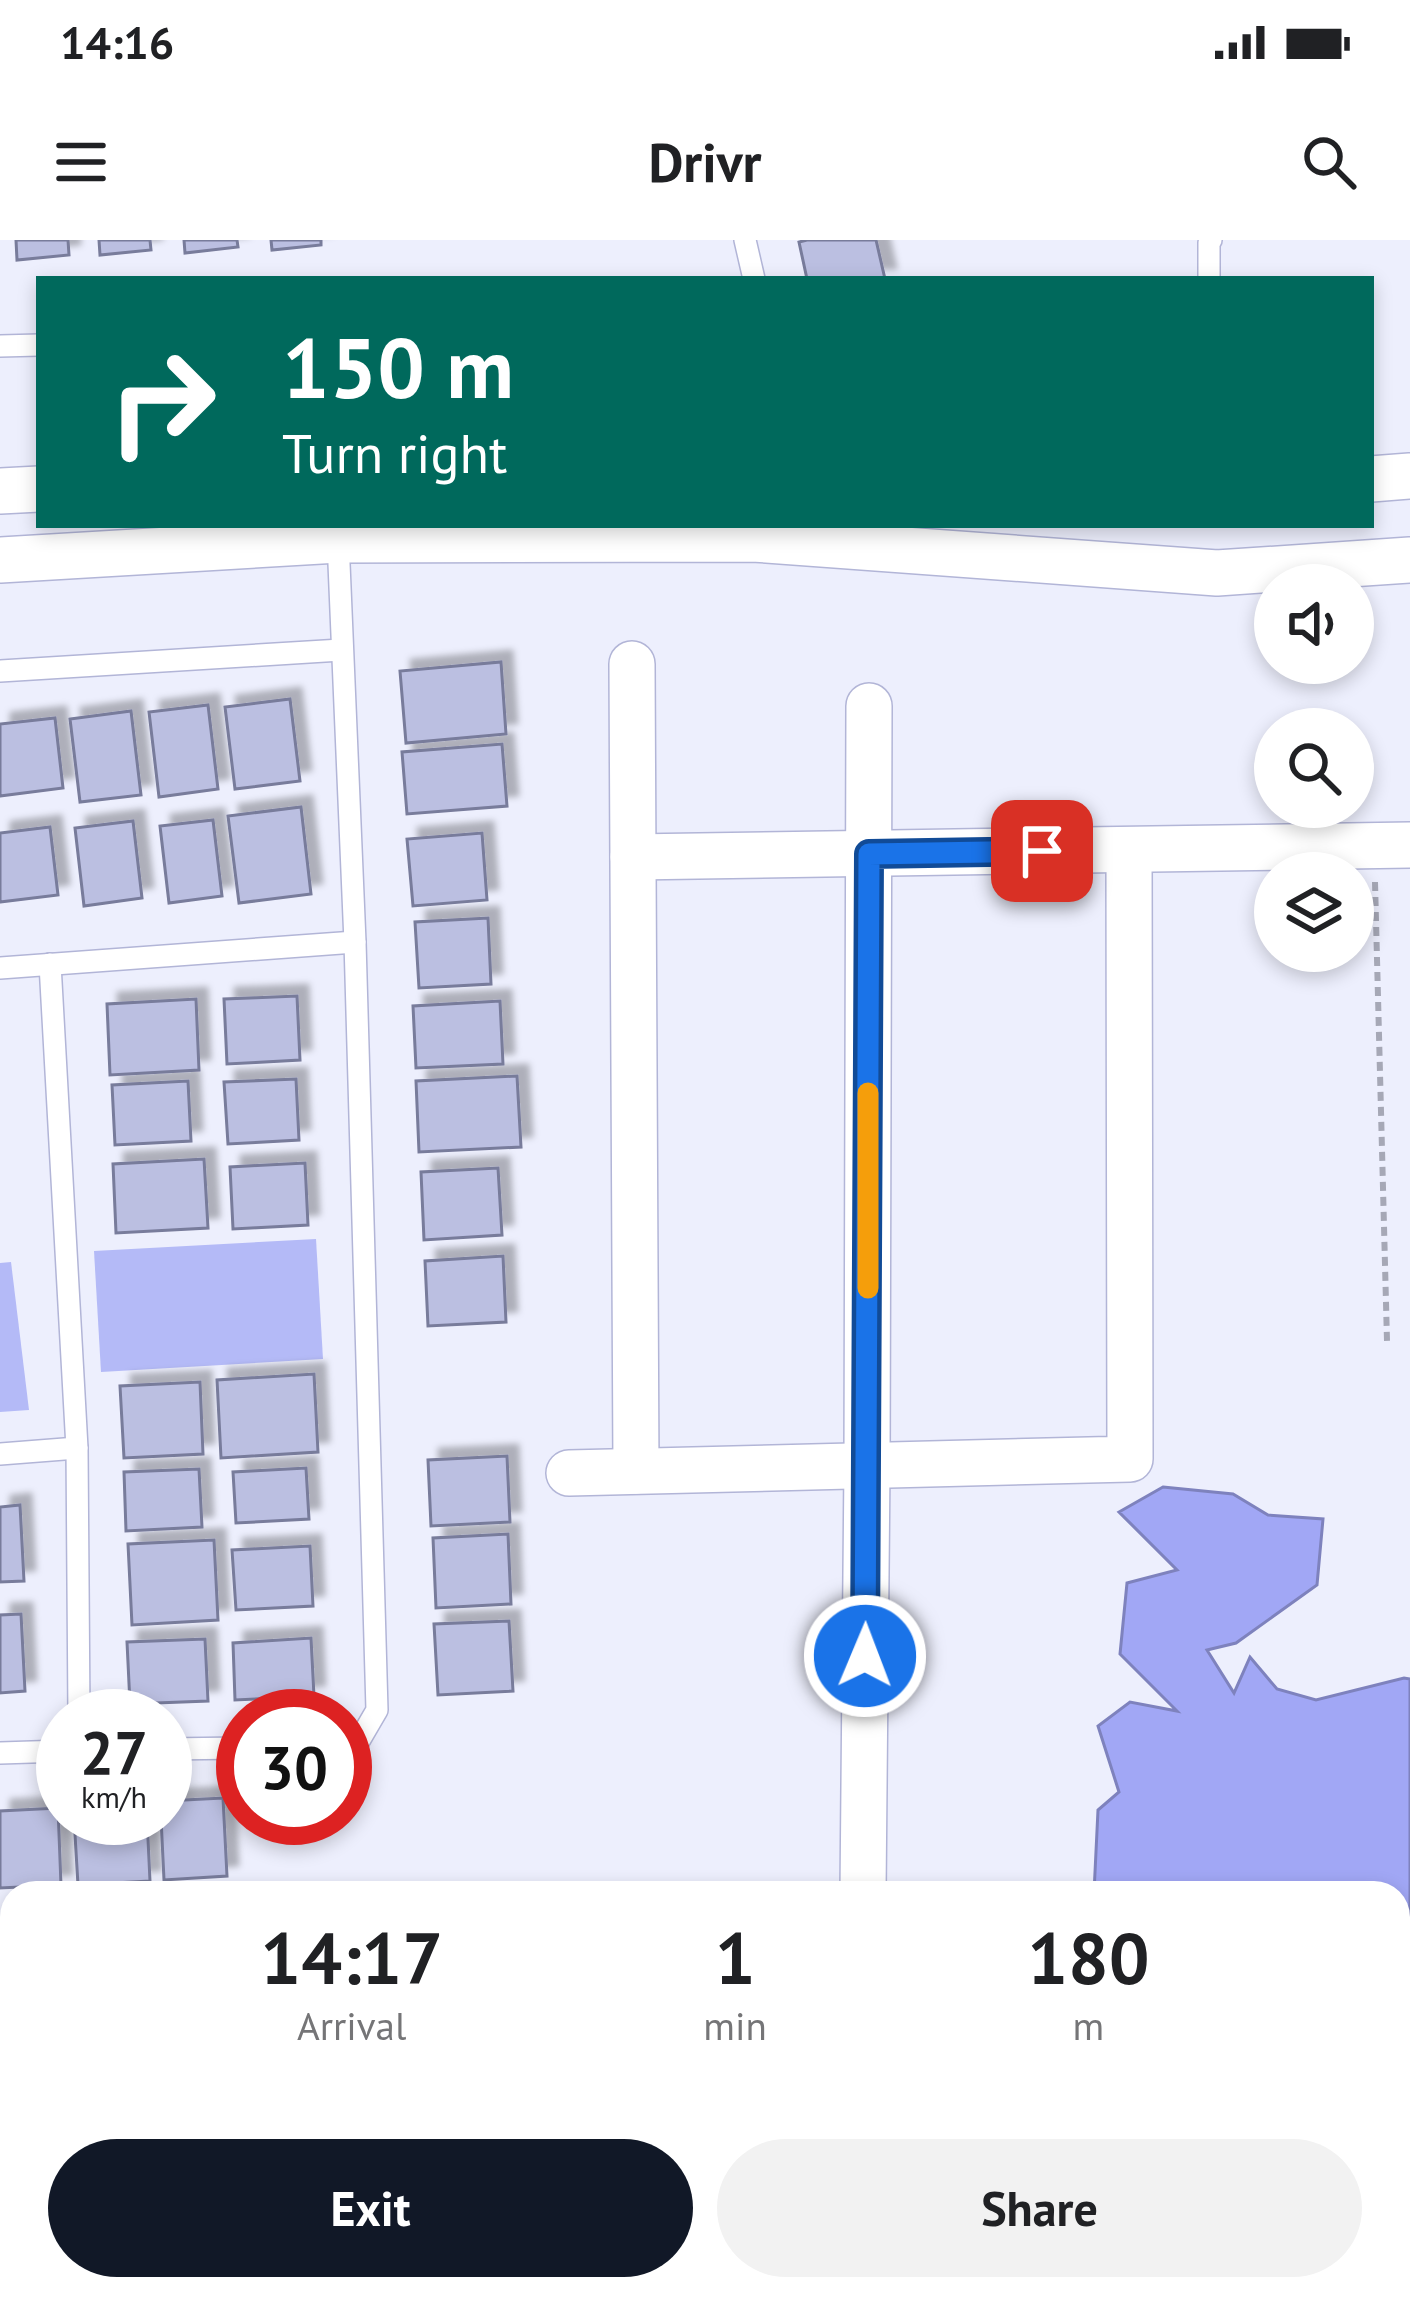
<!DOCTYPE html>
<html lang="en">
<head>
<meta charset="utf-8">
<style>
  :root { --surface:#fff; --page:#f2f2f2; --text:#202124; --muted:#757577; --accent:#111827 }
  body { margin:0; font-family:"PT Sans",sans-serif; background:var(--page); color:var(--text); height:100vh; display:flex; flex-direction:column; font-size:45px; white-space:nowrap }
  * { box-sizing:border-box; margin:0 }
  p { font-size:39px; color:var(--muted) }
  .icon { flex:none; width:66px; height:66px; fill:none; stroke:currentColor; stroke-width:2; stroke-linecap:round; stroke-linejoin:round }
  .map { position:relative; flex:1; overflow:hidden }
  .panel { position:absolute; left:0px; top:1641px; width:1410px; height:420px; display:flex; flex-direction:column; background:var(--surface); border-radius:36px 36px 0 0; box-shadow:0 6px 18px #0003 }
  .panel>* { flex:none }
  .hud { position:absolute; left:36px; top:36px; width:1338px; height:252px; border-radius:0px; box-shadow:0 6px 18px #0003; background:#00695c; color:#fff; overflow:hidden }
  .tools { position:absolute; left:1254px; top:324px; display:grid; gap:24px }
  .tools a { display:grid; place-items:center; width:120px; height:120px; border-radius:50%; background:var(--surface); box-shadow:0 6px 18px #0003; font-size:60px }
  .speed { position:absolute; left:36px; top:1449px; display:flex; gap:24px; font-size:60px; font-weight:700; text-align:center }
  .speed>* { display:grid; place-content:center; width:156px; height:156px; border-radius:50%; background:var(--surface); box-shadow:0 6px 18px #0003; line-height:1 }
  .speed small { font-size:30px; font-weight:400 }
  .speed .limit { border:18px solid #d22; background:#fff; color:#111 }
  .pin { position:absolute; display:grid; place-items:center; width:102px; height:102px; color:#fff; margin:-51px; border-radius:24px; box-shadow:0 6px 18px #0006 }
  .me { position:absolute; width:132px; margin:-66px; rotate:1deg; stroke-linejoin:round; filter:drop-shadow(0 0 9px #0008) }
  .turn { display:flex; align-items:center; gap:42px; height:252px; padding:0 48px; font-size:54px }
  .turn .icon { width:156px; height:156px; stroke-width:2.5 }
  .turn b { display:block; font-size:84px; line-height:102px }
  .eta { display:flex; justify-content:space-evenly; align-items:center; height:204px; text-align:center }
  .eta b { font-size:72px; font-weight:700; line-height:84px }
  .action { display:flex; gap:24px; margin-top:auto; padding:24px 48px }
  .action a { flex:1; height:138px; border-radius:72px; background:var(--accent); color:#fff; font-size:48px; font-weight:700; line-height:138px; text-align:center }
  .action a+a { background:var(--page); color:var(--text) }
  .status { display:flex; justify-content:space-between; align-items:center; height:84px; padding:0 60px; background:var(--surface); direction:ltr }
  .status svg { height:33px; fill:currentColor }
  header { display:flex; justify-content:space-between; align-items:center; height:156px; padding:0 48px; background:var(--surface); font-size:54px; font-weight:700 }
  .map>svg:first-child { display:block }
  .green { fill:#b4baf7 }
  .water { fill:#a1a7f5; stroke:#7e82bd; stroke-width:3 }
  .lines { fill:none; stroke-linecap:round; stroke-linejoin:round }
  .stream { stroke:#7e82bd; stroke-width:10 }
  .building { fill:#bbbfe1; stroke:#787b9b; stroke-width:3; filter:url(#shadow) }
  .lane-casing { stroke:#b2b5d7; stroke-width:24 }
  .street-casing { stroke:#b2b5d7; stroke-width:48 }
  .path { stroke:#a6a8b6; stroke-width:6; stroke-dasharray:9 6; stroke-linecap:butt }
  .lane { stroke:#fff; stroke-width:21 }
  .street { stroke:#fff; stroke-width:45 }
  .route-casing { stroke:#114b97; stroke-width:30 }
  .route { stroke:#1a73e8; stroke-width:21 }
  .slow { stroke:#f59e0b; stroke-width:21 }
</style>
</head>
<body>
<div class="status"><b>14:16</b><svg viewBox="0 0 49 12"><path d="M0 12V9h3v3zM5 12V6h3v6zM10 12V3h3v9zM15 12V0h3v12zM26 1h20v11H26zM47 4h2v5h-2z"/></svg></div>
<header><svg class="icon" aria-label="menu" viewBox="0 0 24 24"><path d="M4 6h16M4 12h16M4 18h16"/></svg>Drivr<svg class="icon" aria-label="search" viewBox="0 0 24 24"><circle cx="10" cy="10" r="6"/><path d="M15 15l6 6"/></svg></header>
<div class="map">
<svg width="1410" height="2061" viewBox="0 0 1410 2061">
  <defs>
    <filter id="shadow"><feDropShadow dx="11" dy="-11" stdDeviation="3" flood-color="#0004"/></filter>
  </defs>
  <rect width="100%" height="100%" fill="#edeffd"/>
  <g class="green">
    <polygon points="316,999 323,1119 101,1132 94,1011"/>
    <polygon points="11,1022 29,1170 0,1172 0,1023"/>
  </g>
  <polygon class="water" points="1163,1247 1233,1254 1268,1275 1323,1279 1317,1345 1236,1403 1207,1410 1234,1453 1250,1417 1277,1449 1316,1460 1404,1438 1410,1439 1410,1899 1398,1891 1398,1653 1094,1653 1098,1570 1119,1552 1098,1486 1130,1462 1177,1471 1120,1414 1127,1343 1177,1330 1119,1272"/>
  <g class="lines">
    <polyline class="stream" points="1398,1929 1410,1949"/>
  </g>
  <g class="building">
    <polygon points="16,0 68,0 69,15 17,20"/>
    <polygon points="99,0 150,0 151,10 100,15"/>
    <polygon points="184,0 237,0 238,7 185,13"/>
    <polygon points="271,0 321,0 321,5 272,10"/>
    <polygon points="807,0 876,0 885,39 807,39 799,2"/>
    <polygon points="501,422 506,494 406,503 400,431"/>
    <polygon points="290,459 300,541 235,549 225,467"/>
    <polygon points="208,465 218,549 159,557 149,472"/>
    <polygon points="131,471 141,555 80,562 70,479"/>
    <polygon points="55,478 63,548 0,556 0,484"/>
    <polygon points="502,504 507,566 407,574 402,512"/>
    <polygon points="301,567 311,654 239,663 228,576"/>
    <polygon points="213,580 222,656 169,663 160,586"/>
    <polygon points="133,581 142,658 84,666 75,588"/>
    <polygon points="50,587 58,655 0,662 0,593"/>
    <polygon points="482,593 487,660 413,666 407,599"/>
    <polygon points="488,678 491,744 419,748 415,682"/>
    <polygon points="297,756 300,820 227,824 224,759"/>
    <polygon points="196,759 199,830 110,835 107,764"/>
    <polygon points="500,761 503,824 416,828 413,766"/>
    <polygon points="517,836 521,907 419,912 416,841"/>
    <polygon points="296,839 299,900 228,904 224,842"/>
    <polygon points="188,841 191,901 115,905 112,845"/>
    <polygon points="204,919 208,988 116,993 113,924"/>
    <polygon points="305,923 308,985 233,989 230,927"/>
    <polygon points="498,928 502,995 424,1000 421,932"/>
    <polygon points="503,1016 506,1082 428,1086 425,1021"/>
    <polygon points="314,1134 318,1212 221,1218 217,1140"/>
    <polygon points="200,1142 203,1214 124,1218 120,1146"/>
    <polygon points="507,1216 510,1282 431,1286 428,1220"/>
    <polygon points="306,1228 309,1279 236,1283 233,1232"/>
    <polygon points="199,1229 202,1287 126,1291 124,1232"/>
    <polygon points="20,1265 24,1341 0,1342 0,1267"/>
    <polygon points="508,1294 511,1364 436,1368 433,1298"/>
    <polygon points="214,1300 218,1380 132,1385 128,1304"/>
    <polygon points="310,1306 313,1366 236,1370 232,1310"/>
    <polygon points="21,1374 25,1451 0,1453 0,1375"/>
    <polygon points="509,1381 513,1451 438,1455 434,1384"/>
    <polygon points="311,1398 314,1456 235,1460 233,1403"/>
    <polygon points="205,1399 208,1461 130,1464 127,1402"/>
    <polygon points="223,1558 227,1636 164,1640 161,1578 165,1578 165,1561"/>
    <polygon points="58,1568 61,1645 0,1648 0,1571"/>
    <polygon points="74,1578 147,1578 150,1641 78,1645"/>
    <polygon points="12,1684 12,1747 0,1749 0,1685"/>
    <polygon points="12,2013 12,2049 51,2049 52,2061 0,2061 0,2015"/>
  </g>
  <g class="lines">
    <defs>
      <g id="lane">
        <polyline points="745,0 754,39"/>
        <polyline points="1209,39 1209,3 1211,0"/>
        <polyline points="0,106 39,105"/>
        <polyline points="338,300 355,702 377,1470 356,1506 345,1506"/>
        <polyline points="0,431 341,410"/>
        <polyline points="50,724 77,1208 79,1476"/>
        <polyline points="0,728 355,702"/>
        <polyline points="0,1214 77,1208"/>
        <polyline points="165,1509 243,1508"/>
        <polyline points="0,1513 63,1511"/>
      </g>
      <g id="street">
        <polyline points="1371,239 1410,236"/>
        <polyline points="0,251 39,249"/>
        <polyline points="0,320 338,300 753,299 1217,333 1410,320"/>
        <polyline points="632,424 636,1231"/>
        <polyline points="633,617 1410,605"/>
        <polyline points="569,1233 1130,1219 1129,610"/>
        <polyline points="863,1653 867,1226 869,466"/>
        <polyline points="116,2049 117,2061"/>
        <polyline points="838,2061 841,2049"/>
      </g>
    </defs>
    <use href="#lane" class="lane-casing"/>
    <use href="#street" class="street-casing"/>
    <polyline class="path" points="1375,642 1387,1101"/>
    <use href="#lane" class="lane"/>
    <use href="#street" class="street"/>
  </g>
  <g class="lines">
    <defs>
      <polyline id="route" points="865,1416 869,614 1042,611"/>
    </defs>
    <use href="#route" class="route-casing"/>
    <use href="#route" class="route"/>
    <polyline class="slow" points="868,1048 868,853"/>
  </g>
</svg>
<div class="tools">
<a><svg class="icon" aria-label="sound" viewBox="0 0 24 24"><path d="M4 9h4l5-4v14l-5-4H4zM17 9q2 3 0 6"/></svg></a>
<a><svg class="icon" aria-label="search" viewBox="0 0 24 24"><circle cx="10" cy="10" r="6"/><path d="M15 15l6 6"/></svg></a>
<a><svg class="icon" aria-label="layers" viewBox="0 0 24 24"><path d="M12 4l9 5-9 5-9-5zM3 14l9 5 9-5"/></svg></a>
</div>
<div class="speed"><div>27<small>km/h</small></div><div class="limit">30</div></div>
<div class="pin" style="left:1042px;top:611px;background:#d93025"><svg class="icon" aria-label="arrive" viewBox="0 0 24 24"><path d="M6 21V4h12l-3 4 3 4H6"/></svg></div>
<svg class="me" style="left:865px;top:1416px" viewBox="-20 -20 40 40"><circle r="17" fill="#1a73e8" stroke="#fff" stroke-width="3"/><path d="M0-11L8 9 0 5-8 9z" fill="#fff"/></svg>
<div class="hud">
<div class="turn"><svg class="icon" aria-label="right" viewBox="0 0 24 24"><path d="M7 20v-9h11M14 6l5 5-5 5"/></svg><div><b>150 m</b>Turn right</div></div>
</div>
<section class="panel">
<div class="eta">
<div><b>14:17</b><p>Arrival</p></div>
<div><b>1</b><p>min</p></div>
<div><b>180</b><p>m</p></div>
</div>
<div class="action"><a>Exit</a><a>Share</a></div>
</section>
</div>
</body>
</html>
